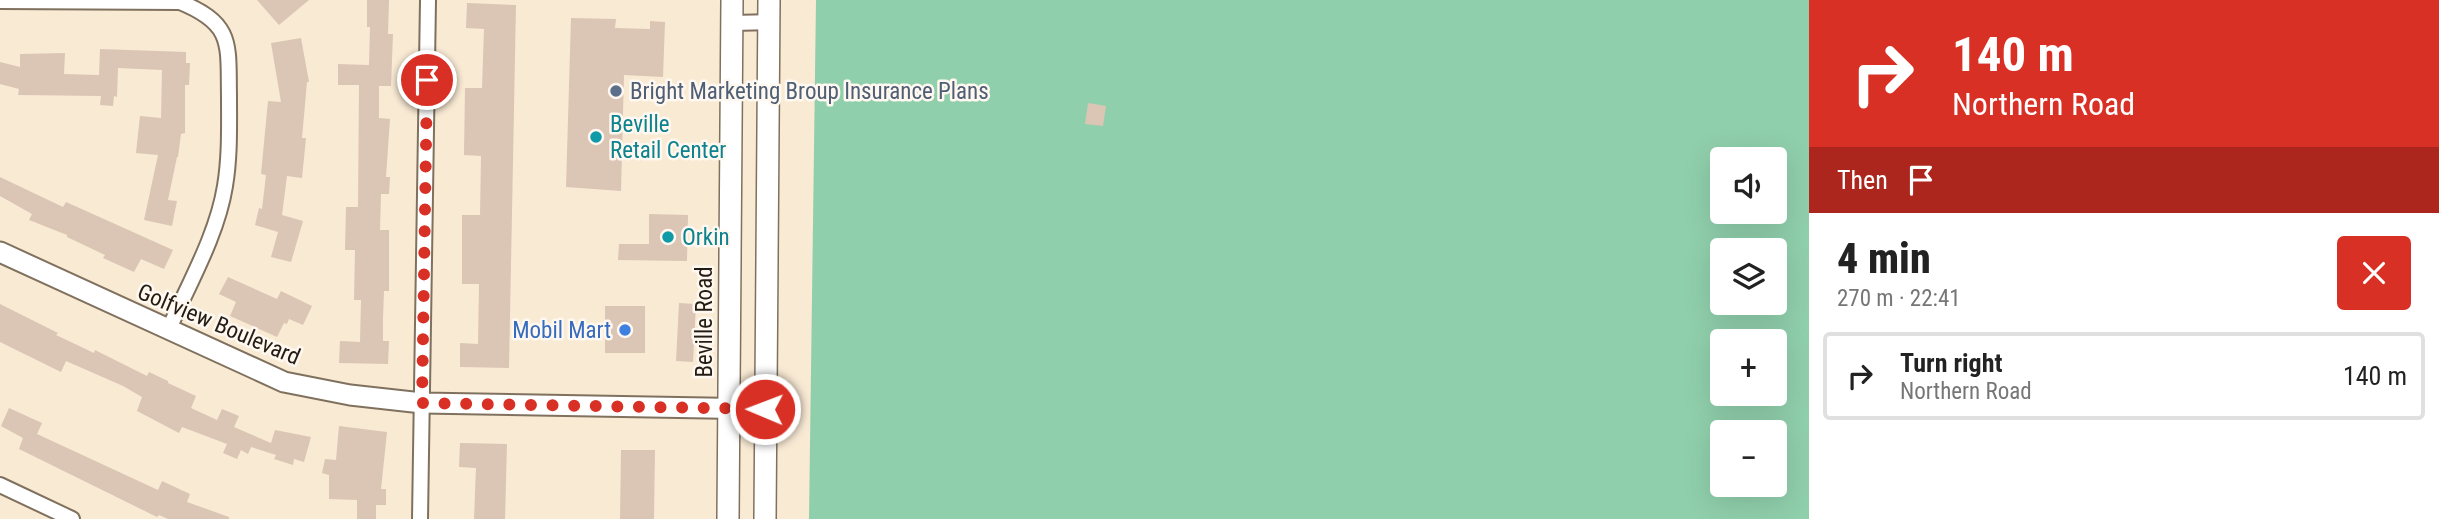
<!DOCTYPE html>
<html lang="en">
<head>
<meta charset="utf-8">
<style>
  :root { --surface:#fff; --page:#f6f6f6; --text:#222; --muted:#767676; --line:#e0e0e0 }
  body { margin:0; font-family:"Roboto Condensed",sans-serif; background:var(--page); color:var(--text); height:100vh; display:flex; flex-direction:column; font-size:26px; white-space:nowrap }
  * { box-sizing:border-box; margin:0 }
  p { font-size:23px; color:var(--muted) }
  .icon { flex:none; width:38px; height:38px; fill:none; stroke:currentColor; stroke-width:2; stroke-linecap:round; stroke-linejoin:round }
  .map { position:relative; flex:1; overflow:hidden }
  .sheet { display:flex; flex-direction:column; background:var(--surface); width:630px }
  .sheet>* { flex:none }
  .hud { background:#d93025; color:#fff; overflow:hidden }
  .controls { position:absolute; left:1710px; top:147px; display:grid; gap:14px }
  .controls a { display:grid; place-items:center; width:77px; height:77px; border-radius:7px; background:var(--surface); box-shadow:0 7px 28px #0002; font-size:35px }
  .pin { position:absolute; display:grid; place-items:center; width:60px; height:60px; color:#fff; margin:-30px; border:4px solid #fff; border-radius:50%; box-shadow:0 2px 7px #0007 }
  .me { position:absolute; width:77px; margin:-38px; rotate:271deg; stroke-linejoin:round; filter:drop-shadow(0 0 5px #0008) }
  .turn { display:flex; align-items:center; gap:24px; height:147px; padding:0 28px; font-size:32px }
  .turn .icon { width:91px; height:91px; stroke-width:2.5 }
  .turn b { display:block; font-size:49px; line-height:60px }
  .then { display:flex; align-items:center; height:66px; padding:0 28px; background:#0003; gap:14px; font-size:26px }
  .round { display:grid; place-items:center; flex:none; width:74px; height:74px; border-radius:7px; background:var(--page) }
  .head { display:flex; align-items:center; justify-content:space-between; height:119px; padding:0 28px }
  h1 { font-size:42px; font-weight:800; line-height:52px }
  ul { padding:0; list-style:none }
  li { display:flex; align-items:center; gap:21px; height:88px; margin:0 14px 10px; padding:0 14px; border:4px solid var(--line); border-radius:7px }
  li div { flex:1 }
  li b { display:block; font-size:26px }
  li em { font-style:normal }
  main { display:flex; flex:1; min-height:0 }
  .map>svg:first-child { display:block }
  .green { fill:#90cfac; fill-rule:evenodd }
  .building { fill:#dbc5b5 }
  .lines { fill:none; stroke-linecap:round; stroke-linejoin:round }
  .street-casing { stroke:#7f715e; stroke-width:18 }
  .secondary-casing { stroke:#7f715e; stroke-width:23 }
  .primary-casing { stroke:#7f715e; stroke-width:24 }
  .street { stroke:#fff; stroke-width:14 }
  .secondary { stroke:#fff; stroke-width:19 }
  .primary { stroke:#fff; stroke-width:21 }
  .route { stroke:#d93025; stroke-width:12; stroke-dasharray:0 21.6 }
  .service-dot { fill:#5c6f8a; stroke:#fff8f0; stroke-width:2.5 }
  .culture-dot { fill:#0f9aa8; stroke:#fff8f0; stroke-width:2.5 }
  .shop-dot { fill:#3f7fe0; stroke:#fff8f0; stroke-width:2.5 }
  .labels { text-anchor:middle; stroke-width:5; stroke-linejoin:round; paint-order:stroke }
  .service-label { font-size:23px; fill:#4e5e75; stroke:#fff8f0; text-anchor:start }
  .culture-label { font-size:23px; fill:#0d838f; stroke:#fff8f0; text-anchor:start }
  .street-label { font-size:23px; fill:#221c14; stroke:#fff8f0 }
  .shop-label { font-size:23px; fill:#366cbe; stroke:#fff8f0; text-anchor:end }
</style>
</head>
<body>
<main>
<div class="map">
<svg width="1809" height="519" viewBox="0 0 1809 519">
  <rect width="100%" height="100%" fill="#f9ead4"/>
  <path class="green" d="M 816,0 L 1809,0 L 1809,519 L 809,519 ZM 1722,159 L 1774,159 L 1774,212 L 1722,212 ZM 1722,250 L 1774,250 L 1774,303 L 1722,303 ZM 1722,341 L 1774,341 L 1774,394 L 1722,394 ZM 1722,432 L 1774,432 L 1774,485 L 1722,485 Z"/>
  <g class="building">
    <polygon points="257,0 309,0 279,25"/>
    <polygon points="367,0 389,0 388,34 393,34 391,86 379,86 379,118 390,119 386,177 390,177 389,194 381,194 380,230 389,230 389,291 384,291 383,318 383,341 389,341 388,364 339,363 340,341 360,342 361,300 354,300 355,250 345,250 346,207 358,207 359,85 338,85 338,64 369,65 370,27 367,27"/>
    <polygon points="467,3 516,5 509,368 460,367 460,343 478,344 479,284 462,284 462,215 480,215 481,156 464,155 465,88 482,88 484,29 466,28"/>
    <polygon points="571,18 616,19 615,28 650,29 650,21 665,22 663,77 624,75 621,191 566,187"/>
    <polygon points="301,38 309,82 307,82 302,138 306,138 302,178 287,176 282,215 303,221 291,262 271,257 278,232 255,225 259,208 262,209 266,175 261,174 268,101 281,102 271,43"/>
    <polygon points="100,49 186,52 186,63 190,63 189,85 185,85 185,133 181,134 178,157 177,157 168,200 177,201 172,226 144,220 158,155 136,153 140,116 161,118 162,70 118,68 117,97 114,96 113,106 100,105 101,96 18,95 19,89 0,84 0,62 20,67 20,54 65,53 64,74 99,75"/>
    <polygon points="1088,103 1106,106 1103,126 1085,124"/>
    <polygon points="0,177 63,207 66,202 173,250 164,269 141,259 134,272 103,258 105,255 67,237 67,235 29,220 32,214 0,196"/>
    <polygon points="649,214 688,215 687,261 618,260 619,244 649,244"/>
    <polygon points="228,277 277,299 281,291 312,306 303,325 289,319 287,324 284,323 277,337 230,316 236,302 219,294"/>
    <polygon points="679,303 696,304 693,362 676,361"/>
    <polygon points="0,304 58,333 56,335 94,353 95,350 147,376 149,372 168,381 168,383 196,396 191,408 217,420 222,409 239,416 234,427 271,443 275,430 311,437 304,462 294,459 293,465 274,459 276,455 251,447 248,454 241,450 237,459 223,453 227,444 182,427 179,433 137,411 142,397 123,386 66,361 61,372 0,342"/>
    <rect x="605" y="306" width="40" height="47"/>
    <polygon points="9,408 42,423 37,434 158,490 162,481 190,494 187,502 229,517 229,519 168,519 159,515 157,517 19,449 23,438 1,426"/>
    <polygon points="339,426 387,432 381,489 386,489 386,505 376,505 376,519 357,519 357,500 329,499 329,475 322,473 325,459 336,460"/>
    <polygon points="460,443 507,444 505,519 474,519 476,468 459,467"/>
    <polygon points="621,450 655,450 654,519 620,519"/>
  </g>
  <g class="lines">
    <defs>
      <g id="street">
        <path d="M 0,1 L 180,2 C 234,24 228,44 229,96 C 229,126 230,156 225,186 C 217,236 188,285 168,331"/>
        <polyline points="732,23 769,22"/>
        <polyline points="0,485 72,519"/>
        <polyline points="420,519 428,0"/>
      </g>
      <polyline id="secondary" points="0,252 284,382 350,395 422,403 766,409"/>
      <g id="primary">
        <polyline points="728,519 732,0"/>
        <polyline points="765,519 769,0"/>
      </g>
    </defs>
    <use href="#street" class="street-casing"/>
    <use href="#secondary" class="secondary-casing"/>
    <use href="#primary" class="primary-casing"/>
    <use href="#street" class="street"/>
    <use href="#secondary" class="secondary"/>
    <use href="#primary" class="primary"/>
  </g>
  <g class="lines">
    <polyline class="route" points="427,80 422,403 765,409"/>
  </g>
  <circle class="service-dot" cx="616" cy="91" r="7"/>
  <g class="culture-dot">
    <circle cx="596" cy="137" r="7"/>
    <circle cx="668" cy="237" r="7"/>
  </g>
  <circle class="shop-dot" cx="625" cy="330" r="7"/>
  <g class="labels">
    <g class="service-label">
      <text x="630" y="99">Bright Marketing Broup Insurance Plans</text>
    </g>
    <g class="culture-label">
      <text x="610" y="132">Beville<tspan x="610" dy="26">Retail Center</tspan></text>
      <text x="682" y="245">Orkin</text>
    </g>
    <g class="street-label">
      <text transform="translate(704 322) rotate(-90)" y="8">Beville Road</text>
      <text transform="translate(219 324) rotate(23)" y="8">Golfview Boulevard</text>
    </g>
    <g class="shop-label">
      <text x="611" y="338">Mobil Mart</text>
    </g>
  </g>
</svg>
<div class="controls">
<a><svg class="icon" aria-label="sound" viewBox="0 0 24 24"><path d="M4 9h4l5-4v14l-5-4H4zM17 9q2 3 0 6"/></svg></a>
<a><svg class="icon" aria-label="layers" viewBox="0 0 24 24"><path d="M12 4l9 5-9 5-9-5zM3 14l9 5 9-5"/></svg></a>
<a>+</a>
<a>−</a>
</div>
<div class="pin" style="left:427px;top:80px;background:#d93025"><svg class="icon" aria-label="arrive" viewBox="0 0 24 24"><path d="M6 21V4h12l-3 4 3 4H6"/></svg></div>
<svg class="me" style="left:765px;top:409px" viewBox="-20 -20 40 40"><circle r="17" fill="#d93025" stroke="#fff" stroke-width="3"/><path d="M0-11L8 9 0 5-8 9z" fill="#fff"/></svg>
</div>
<section class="sheet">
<div class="hud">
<div class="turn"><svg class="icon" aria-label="right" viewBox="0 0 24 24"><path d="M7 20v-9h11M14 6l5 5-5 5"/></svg><div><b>140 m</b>Northern Road</div></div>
<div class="then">Then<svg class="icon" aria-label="arrive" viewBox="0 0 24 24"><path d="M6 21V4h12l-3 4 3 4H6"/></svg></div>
</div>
<div class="head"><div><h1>4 min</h1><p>270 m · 22:41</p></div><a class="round" style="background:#d93025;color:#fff"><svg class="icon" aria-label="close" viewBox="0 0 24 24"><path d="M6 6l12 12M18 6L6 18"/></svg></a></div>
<ul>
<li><svg class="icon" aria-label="right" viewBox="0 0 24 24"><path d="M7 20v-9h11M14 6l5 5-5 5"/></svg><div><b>Turn right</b><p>Northern Road</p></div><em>140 m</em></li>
</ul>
</section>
</main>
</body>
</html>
